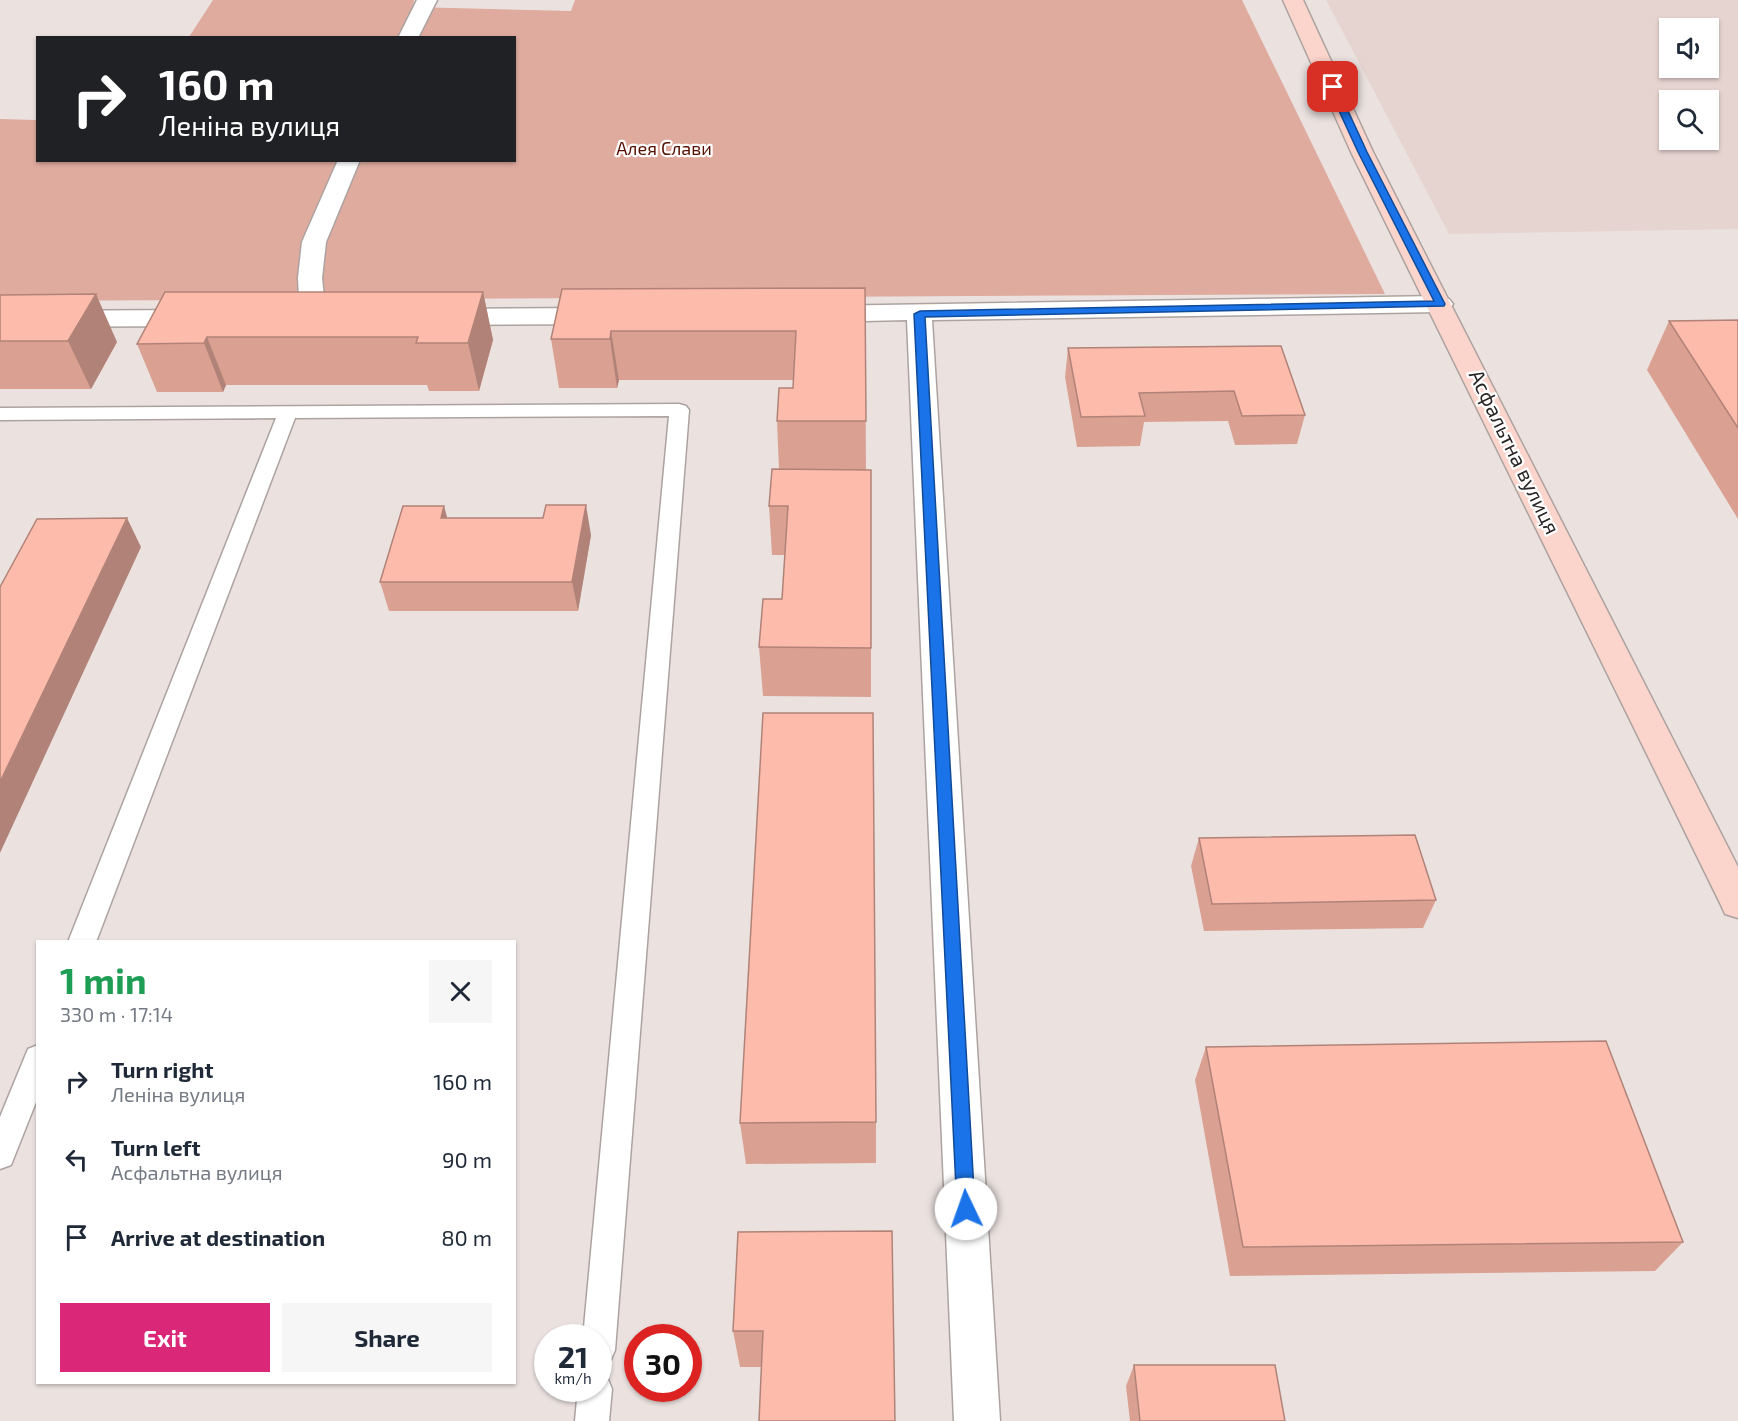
<!DOCTYPE html>
<html lang="en">
<head>
<meta charset="utf-8">
<style>
  :root { --surface:#fff; --page:#f6f6f7; --text:#1f2937; --muted:#747a83; --accent:#db2777 }
  body { margin:0; font-family:"Exo 2",sans-serif; background:var(--page); color:var(--text); height:100vh; display:flex; flex-direction:column; font-size:22px; white-space:nowrap }
  * { box-sizing:border-box; margin:0 }
  p { font-size:20px; color:var(--muted) }
  .icon { flex:none; width:33px; height:33px; fill:none; stroke:currentColor; stroke-width:2; stroke-linecap:round; stroke-linejoin:round }
  .map { position:relative; flex:1; overflow:hidden }
  .panel { position:absolute; left:36px; top:940px; width:480px; height:444px; display:flex; flex-direction:column; background:var(--surface); border-radius:0px; box-shadow:0 2px 4px #0004 }
  .panel>* { flex:none }
  .guide { position:absolute; left:36px; top:36px; width:480px; height:126px; border-radius:0px; box-shadow:0 2px 4px #0004; background:#202124; color:#fff; overflow:hidden }
  .controls { position:absolute; left:1659px; top:18px; display:grid; gap:12px }
  .controls a { display:grid; place-items:center; width:60px; height:60px; border-radius:0px; background:var(--surface); box-shadow:0 2px 4px #0004; font-size:30px }
  .speed { position:absolute; left:534px; top:1324px; display:flex; gap:12px; font-size:30px; font-weight:700; text-align:center }
  .speed>* { display:grid; place-content:center; width:78px; height:78px; border-radius:50%; background:var(--surface); box-shadow:0 2px 4px #0004; line-height:1 }
  .speed small { font-size:15px; font-weight:400 }
  .speed .limit { border:9px solid #d22; background:#fff; color:#111 }
  .pin { position:absolute; display:grid; place-items:center; width:51px; height:51px; color:#fff; margin:-26px; border-radius:12px; box-shadow:0 3px 9px #0006 }
  .me { position:absolute; width:66px; margin:-33px; rotate:357deg; stroke-linejoin:round; filter:drop-shadow(0 0 4px #0008) }
  .turn { display:flex; align-items:center; gap:21px; height:126px; padding:0 24px; font-size:27px }
  .turn .icon { width:78px; height:78px; stroke-width:2.5 }
  .turn b { display:block; font-size:42px; line-height:51px }
  .round { display:grid; place-items:center; flex:none; width:63px; height:63px; border-radius:0px; background:var(--page) }
  .headline { display:flex; align-items:center; justify-content:space-between; height:102px; padding:0 24px }
  h1 { font-size:36px; font-weight:700; line-height:45px; color:#1e9e55 }
  .primary-button { display:flex; gap:12px; margin-top:auto; padding:12px 24px }
  .primary-button a { flex:1; height:69px; border-radius:0px; background:var(--accent); color:#fff; font-size:24px; font-weight:700; line-height:69px; text-align:center }
  .primary-button a+a { background:var(--page); color:var(--text) }
  ul { padding:0; list-style:none }
  li { display:flex; align-items:center; gap:18px; height:78px; padding:0 24px }
  li div { flex:1 }
  li b { display:block; font-size:22px }
  li em { font-style:normal }
  .map>svg:first-child { display:block }
  .built { fill:#e6d4d0; fill-rule:evenodd }
  .green { fill:#dfab9f }
  .lines { fill:none; stroke-linecap:round; stroke-linejoin:round }
  .service-casing { stroke:#aca3a0; stroke-width:3 }
  .minor-casing { stroke:#aca3a0; stroke-width:3 }
  .secondary-casing { stroke:#aca3a0; stroke-width:3 }
  .service { fill:#fff; fill-rule:evenodd }
  .minor { fill:#fff; fill-rule:evenodd }
  .secondary { fill:#fbd4cb; fill-rule:evenodd }
  .wall { fill:#daa193 }
  .shaded-wall { fill:#b18378 }
  .building { fill:#fdbbab; stroke:#b18378; stroke-width:1.5 }
  .route { fill:#1a73e8; stroke:#114b97; stroke-width:1.5 }
  .labels { text-anchor:middle; stroke-width:4.5; stroke-linejoin:round; paint-order:stroke }
  .far-park-label { font-size:18px; fill:#561002; stroke:#fff }
  .street-label { font-size:21px; fill:#292625; stroke:#fff }
</style>
</head>
<body>
<div class="map">
<svg width="1738" height="1421" viewBox="0 0 1738 1421">
  <rect width="100%" height="100%" fill="#ebe2e0"/>
  <path class="built" d="M 1326,0 L 1738,0 L 1738,229 L 1449,234 ZM 1670,28 L 1708,28 L 1708,68 L 1670,68 ZM 1670,100 L 1708,100 L 1708,140 L 1670,140 Z"/>
  <polygon class="green" points="213,0 414,0 413,7 571,11 575,0 1242,0 1385,294 0,301 0,119 37,120 38,160 514,160 514,38 189,37"/>
  <g class="lines">
    <defs>
      <g id="service">
        <polygon points="679,404 686,406 689,410 615,1350 610,1362 598,1366 598,1338 583,1338 669,416 295,418 96,942 68,942 276,418 0,420 0,408"/>
        <polygon points="38,1045 38,1097 11,1165 0,1169 0,1117 28,1049"/>
        <polygon points="598,1374 607,1377 612,1389 609,1421 575,1421 578,1389 598,1389"/>
      </g>
      <g id="minor">
        <polygon points="417,0 437,0 418,38 398,38"/>
        <polygon points="338,160 360,160 326,242 322,278 326,317 322,322 313,325 304,322 300,317 298,278 302,242"/>
        <polygon points="1440,296 1449,299 1453,304 1449,309 1440,312 932,320 1000,1421 954,1421 907,320 821,322 812,319 808,314 812,309 821,306"/>
        <polygon points="602,308 611,311 615,316 611,321 602,324 443,325 434,322 430,317 434,312 443,309"/>
        <polygon points="197,310 206,313 210,318 206,323 197,326 0,327 0,311"/>
      </g>
      <polygon id="secondary" points="1283,0 1303,0 1373,152 1738,867 1738,918 1725,914 1720,903 1351,152"/>
    </defs>
    <use href="#service" class="service-casing"/>
    <use href="#minor" class="minor-casing"/>
    <use href="#secondary" class="secondary-casing"/>
    <use href="#service" class="service"/>
    <use href="#minor" class="minor"/>
    <use href="#secondary" class="secondary"/>
  </g>
  <g class="wall">
    <polygon points="865,288 866,470 871,470 871,697 763,696 759,647 782,599 785,555 772,555 769,506 779,469 777,421 793,388 793,380 619,380 617,388 559,388 551,339"/>
    <polygon points="483,292 493,340 479,391 429,391 427,385 226,385 223,392 157,392 137,344"/>
    <polygon points="0,295 117,342 91,389 0,389"/>
    <polygon points="1738,320 1738,519 1647,370 1669,321"/>
    <polygon points="1281,346 1305,415 1297,444 1235,445 1228,421 1144,422 1140,446 1077,447 1065,377 1068,348"/>
    <polygon points="447,518 591,535 578,611 389,611 380,582"/>
    <polygon points="1199,838 1436,900 1423,928 1204,931 1191,866"/>
    <polygon points="1206,1047 1683,1242 1655,1271 1230,1276 1195,1080"/>
    <polygon points="876,1122 876,1163 746,1164 740,1123"/>
    <polygon points="738,1232 895,1421 761,1367 740,1367 733,1331"/>
    <polygon points="1134,1365 1285,1421 1130,1421 1126,1386"/>
  </g>
  <g class="shaded-wall">
    <polygon points="483,292 493,340 479,391 468,343"/>
    <polygon points="96,294 117,342 91,389 68,341"/>
    <polygon points="611,331 619,380 617,388 610,339"/>
    <polygon points="207,337 226,385 223,392 204,343"/>
    <polygon points="586,505 591,535 578,611 572,582"/>
    <polygon points="444,506 452,535 441,518"/>
    <polygon points="127,518 141,547 0,853 0,782"/>
  </g>
  <g class="building">
    <polygon points="865,288 866,421 777,421 779,388 793,388 796,331 611,331 610,339 551,339 562,289"/>
    <polygon points="165,292 483,292 468,343 416,343 418,337 207,337 204,343 137,344"/>
    <polygon points="96,294 68,341 0,341 0,295"/>
    <polygon points="1738,320 1738,428 1669,321"/>
    <polygon points="1281,346 1305,415 1242,416 1234,391 1139,393 1145,416 1081,417 1068,348"/>
    <polygon points="772,469 871,470 871,648 759,647 763,599 782,599 788,506 769,506"/>
    <polygon points="546,505 586,505 572,582 380,582 403,506 444,506 441,518 543,518"/>
    <polygon points="127,518 0,782 0,587 37,519"/>
    <polygon points="763,713 873,713 876,1122 740,1123"/>
    <polygon points="1415,835 1436,900 1212,904 1199,838"/>
    <polygon points="1606,1041 1683,1242 1243,1247 1206,1047"/>
    <polygon points="892,1231 895,1421 759,1421 763,1331 733,1331 738,1232"/>
    <polygon points="1134,1365 1275,1365 1285,1421 1140,1421"/>
  </g>
  <polygon class="route" points="1333,84 1337,87 1367,152 1445,304 1444,306 925,317 975,1209 972,1215 966,1218 959,1215 957,1209 914,314 920,311 1434,301 1358,152 1328,87"/>
  <g class="labels">
    <g class="far-park-label">
      <text x="664" y="155">Алея Слави</text>
    </g>
    <g class="street-label">
      <text transform="translate(1514 452) rotate(64)" y="7">Асфальтна вулиця</text>
    </g>
  </g>
</svg>
<div class="controls">
<a><svg class="icon" aria-label="sound" viewBox="0 0 24 24"><path d="M4 9h4l5-4v14l-5-4H4zM17 9q2 3 0 6"/></svg></a>
<a><svg class="icon" aria-label="search" viewBox="0 0 24 24"><circle cx="10" cy="10" r="6"/><path d="M15 15l6 6"/></svg></a>
</div>
<div class="speed"><div>21<small>km/h</small></div><div class="limit">30</div></div>
<div class="pin" style="left:1333px;top:87px;background:#d93025"><svg class="icon" aria-label="arrive" viewBox="0 0 24 24"><path d="M6 21V4h12l-3 4 3 4H6"/></svg></div>
<svg class="me" style="left:966px;top:1209px" viewBox="-20 -20 40 40"><circle r="19" fill="#fff"/><path d="M0-13L10 11 0 6-10 11z" fill="#1a73e8"/></svg>
<div class="guide">
<div class="turn"><svg class="icon" aria-label="right" viewBox="0 0 24 24"><path d="M7 20v-9h11M14 6l5 5-5 5"/></svg><div><b>160 m</b>Леніна вулиця</div></div>
</div>
<section class="panel">
<div class="headline"><div><h1>1 min</h1><p>330 m · 17:14</p></div><a class="round"><svg class="icon" aria-label="close" viewBox="0 0 24 24"><path d="M6 6l12 12M18 6L6 18"/></svg></a></div>
<ul>
<li><svg class="icon" aria-label="right" viewBox="0 0 24 24"><path d="M7 20v-9h11M14 6l5 5-5 5"/></svg><div><b>Turn right</b><p>Леніна вулиця</p></div><em>160 m</em></li>
<li><svg class="icon" aria-label="left" viewBox="0 0 24 24"><path d="M17 20v-9H6M10 6l-5 5 5 5"/></svg><div><b>Turn left</b><p>Асфальтна вулиця</p></div><em>90 m</em></li>
<li><svg class="icon" aria-label="arrive" viewBox="0 0 24 24"><path d="M6 21V4h12l-3 4 3 4H6"/></svg><div><b>Arrive at destination</b></div><em>80 m</em></li>
</ul>
<div class="primary-button"><a>Exit</a><a>Share</a></div>
</section>
</div>
</body>
</html>
